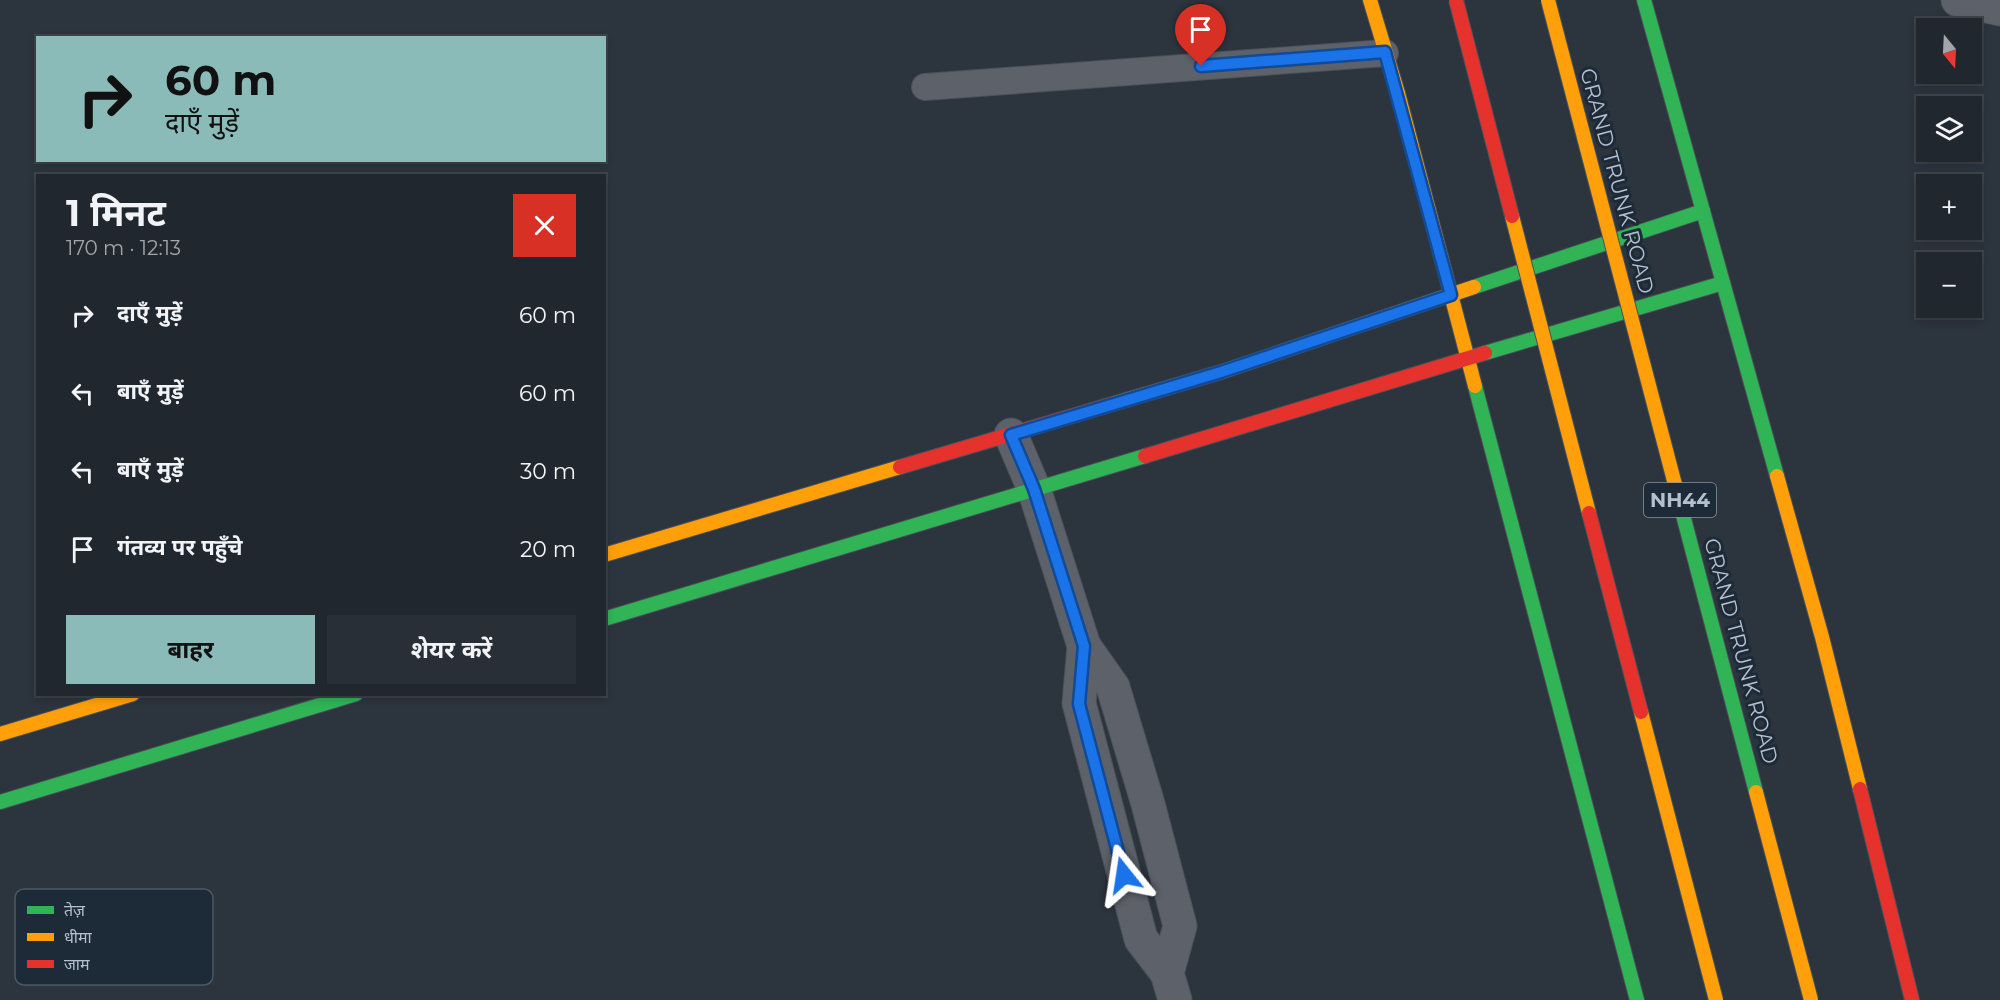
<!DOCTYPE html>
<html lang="hi">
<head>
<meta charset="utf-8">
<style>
  :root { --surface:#21272e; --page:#292f36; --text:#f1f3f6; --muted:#a2a5aa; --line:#3e444a; --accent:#8bbbb9 }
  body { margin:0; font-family:Montserrat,"Noto Sans Devanagari",sans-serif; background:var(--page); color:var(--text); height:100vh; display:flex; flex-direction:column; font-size:22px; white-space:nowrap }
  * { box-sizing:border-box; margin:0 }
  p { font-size:20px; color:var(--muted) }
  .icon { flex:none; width:33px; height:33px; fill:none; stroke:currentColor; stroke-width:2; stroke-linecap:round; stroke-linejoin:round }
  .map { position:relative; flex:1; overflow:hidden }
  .panel { position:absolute; left:36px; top:174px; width:570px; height:522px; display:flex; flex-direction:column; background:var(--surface); border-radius:0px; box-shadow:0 3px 9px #0003,0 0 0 2px var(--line) }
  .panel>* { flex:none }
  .banner { position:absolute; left:36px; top:36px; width:570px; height:126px; border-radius:0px; box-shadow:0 3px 9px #0003,0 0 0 2px var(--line); background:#8bbbb9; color:#111; overflow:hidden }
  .needle { width:39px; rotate:162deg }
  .buttons { position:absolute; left:1916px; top:18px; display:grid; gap:12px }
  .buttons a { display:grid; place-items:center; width:66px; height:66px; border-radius:0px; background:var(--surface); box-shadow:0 3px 9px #0003,0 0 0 2px var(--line); font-size:30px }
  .pin { position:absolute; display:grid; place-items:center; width:51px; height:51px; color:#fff; margin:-62px -26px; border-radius:50% 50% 50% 0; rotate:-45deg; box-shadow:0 0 6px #0007 }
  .pin .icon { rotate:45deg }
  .me { position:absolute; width:66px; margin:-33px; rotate:345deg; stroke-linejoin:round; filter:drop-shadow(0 0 4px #0008) }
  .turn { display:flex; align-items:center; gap:21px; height:126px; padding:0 30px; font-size:27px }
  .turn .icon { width:78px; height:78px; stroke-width:2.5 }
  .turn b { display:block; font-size:42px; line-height:51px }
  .round { display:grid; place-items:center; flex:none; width:63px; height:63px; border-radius:0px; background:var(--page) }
  .head { display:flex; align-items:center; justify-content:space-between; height:102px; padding:0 30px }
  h1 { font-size:36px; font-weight:700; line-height:45px }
  .button { display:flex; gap:12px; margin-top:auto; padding:12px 30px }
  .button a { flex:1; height:69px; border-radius:0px; background:var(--accent); color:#111; font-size:24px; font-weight:700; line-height:69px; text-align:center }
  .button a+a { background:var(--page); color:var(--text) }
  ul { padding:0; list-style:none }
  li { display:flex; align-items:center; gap:18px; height:78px; padding:0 30px }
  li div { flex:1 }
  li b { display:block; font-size:22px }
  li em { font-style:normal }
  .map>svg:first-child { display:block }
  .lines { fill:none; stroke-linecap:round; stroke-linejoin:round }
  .lane-casing { stroke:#4a5059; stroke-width:28 }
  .street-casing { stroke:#4a5059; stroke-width:35 }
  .fast-casing { stroke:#4a5059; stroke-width:16 }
  .slow-casing { stroke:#4a5059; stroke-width:16 }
  .jam-casing { stroke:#4a5059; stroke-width:16 }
  .lane { stroke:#5d626a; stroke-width:26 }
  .street { stroke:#5d626a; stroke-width:33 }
  .fast { stroke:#30b455; stroke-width:14 }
  .slow { stroke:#ff9f0a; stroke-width:14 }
  .jam { stroke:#e5322d; stroke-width:14 }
  .fast-bridge-casing { stroke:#495058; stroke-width:16; stroke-linecap:butt }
  .slow-bridge-casing { stroke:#495058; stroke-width:16; stroke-linecap:butt }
  .jam-bridge-casing { stroke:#495058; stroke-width:16; stroke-linecap:butt }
  .fast-bridge { stroke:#30b455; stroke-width:14 }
  .slow-bridge { stroke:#ff9f0a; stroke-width:14 }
  .jam-bridge { stroke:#e5322d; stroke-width:14 }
  .route-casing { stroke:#114b97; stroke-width:15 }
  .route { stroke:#1a73e8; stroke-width:10 }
  .labels { text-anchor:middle; stroke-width:6; stroke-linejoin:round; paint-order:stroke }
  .shield { fill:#1d2b39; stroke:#8893a1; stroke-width:1.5 }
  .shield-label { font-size:20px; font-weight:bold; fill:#b6c0cd }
  .street-label { font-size:21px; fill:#b6c0cd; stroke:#1d2b39 }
  .key { fill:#1d2b39; stroke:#4b5865; stroke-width:1.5 }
  .key-label { font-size:16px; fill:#b6c0cd }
</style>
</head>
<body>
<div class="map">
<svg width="2000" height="1000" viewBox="0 0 2000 1000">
  <rect width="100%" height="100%" fill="#2c343d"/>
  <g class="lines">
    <defs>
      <polyline id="lane" points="925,87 1385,53"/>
      <g id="street">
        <polyline points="1958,0 2000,9"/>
        <polyline points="1011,435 1034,489 1084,646 1113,687 1148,804 1180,926 1167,973"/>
        <polyline points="1084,646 1079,703 1141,939 1167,973 1175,1000"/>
      </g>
      <g id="fast">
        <polyline points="1644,0 1777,476"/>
        <polyline points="1474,287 1703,211"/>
        <polyline points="1485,353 1723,283"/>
        <polyline points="1475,386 1637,1000"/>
        <polyline points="604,619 1145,456"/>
        <polyline points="0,802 356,694"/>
      </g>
      <g id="slow">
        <polyline points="1370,0 1398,93 1475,386"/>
        <polyline points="1116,403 1221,372 1474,287"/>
        <polyline points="1777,476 1822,637 1860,789"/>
        <polyline points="604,555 900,467"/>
        <polyline points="0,734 133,694"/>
      </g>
      <g id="jam">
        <polyline points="1145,456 1485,353"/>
        <polyline points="900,467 1116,403"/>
        <polyline points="1860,789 1912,1000"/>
      </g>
    </defs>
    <use href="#lane" class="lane-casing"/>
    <use href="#street" class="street-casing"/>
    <use href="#fast" class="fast-casing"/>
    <use href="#slow" class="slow-casing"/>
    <use href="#jam" class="jam-casing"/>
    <use href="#lane" class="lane"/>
    <use href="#street" class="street"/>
    <use href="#fast" class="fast"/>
    <use href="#slow" class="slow"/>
    <use href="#jam" class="jam"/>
    <defs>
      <polyline id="fast-bridge" points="1678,496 1756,792"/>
      <g id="slow-bridge">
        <polyline points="1548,0 1678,496"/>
        <polyline points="1512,216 1589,513"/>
        <polyline points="1641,712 1716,1000"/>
        <polyline points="1756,792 1811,1000"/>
      </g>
      <g id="jam-bridge">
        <polyline points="1456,0 1512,216"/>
        <polyline points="1589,513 1641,712"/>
      </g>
    </defs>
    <use href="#fast-bridge" class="fast-bridge-casing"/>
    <use href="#slow-bridge" class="slow-bridge-casing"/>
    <use href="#jam-bridge" class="jam-bridge-casing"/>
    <use href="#fast-bridge" class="fast-bridge"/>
    <use href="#slow-bridge" class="slow-bridge"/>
    <use href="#jam-bridge" class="jam-bridge"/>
  </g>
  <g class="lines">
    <defs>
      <polyline id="route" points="1124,875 1079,704 1084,646 1034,489 1011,435 1221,372 1451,295 1385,52 1201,66"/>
    </defs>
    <use href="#route" class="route-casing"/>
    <use href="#route" class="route"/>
  </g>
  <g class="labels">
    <rect class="shield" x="1644" y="483" width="72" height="34" rx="4.5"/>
    <g class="shield-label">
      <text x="1680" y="507">NH44</text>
    </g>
    <g class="street-label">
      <text transform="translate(1617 181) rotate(75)" y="7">GRAND TRUNK ROAD</text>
      <text transform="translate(1741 651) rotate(75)" y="7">GRAND TRUNK ROAD</text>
    </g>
  </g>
  <rect x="15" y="889" width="198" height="96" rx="9" class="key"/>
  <rect x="27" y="906" width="27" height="8" fill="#30b455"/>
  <rect x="27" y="933" width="27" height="8" fill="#ff9f0a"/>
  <rect x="27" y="960" width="27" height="8" fill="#e5322d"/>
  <g class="key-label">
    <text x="64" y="916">तेज़</text>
    <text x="64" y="943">धीमा</text>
    <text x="64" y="970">जाम</text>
  </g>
</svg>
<div class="buttons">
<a><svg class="needle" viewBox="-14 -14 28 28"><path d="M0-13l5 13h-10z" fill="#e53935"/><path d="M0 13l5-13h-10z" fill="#a2a5aa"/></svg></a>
<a><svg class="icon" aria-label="layers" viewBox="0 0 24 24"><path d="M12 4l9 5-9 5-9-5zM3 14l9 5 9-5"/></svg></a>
<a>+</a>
<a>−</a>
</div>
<div class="pin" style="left:1201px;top:66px;background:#d93025"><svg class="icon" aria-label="arrive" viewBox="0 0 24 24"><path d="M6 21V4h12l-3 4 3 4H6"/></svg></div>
<svg class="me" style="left:1124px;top:875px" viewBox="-20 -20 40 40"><path d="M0-17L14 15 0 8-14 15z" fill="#1a73e8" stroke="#fff" stroke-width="4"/></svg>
<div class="banner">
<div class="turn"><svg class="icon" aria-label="right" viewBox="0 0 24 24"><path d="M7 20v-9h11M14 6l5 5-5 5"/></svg><div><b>60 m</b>दाएँ मुड़ें</div></div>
</div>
<section class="panel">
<div class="head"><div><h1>1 मिनट</h1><p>170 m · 12:13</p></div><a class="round" style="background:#d93025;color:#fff"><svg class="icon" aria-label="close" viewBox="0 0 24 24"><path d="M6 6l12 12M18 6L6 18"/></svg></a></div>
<ul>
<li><svg class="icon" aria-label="right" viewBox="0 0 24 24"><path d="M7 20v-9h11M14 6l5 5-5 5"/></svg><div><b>दाएँ मुड़ें</b></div><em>60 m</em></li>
<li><svg class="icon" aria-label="left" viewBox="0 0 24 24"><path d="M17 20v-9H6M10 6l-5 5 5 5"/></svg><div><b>बाएँ मुड़ें</b></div><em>60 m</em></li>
<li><svg class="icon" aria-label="left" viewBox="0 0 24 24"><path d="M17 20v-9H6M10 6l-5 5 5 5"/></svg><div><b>बाएँ मुड़ें</b></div><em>30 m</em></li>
<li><svg class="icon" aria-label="arrive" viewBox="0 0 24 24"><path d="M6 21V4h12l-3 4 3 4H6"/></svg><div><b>गंतव्य पर पहुँचे</b></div><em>20 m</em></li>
</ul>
<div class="button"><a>बाहर</a><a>शेयर करें</a></div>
</section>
</div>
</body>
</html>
